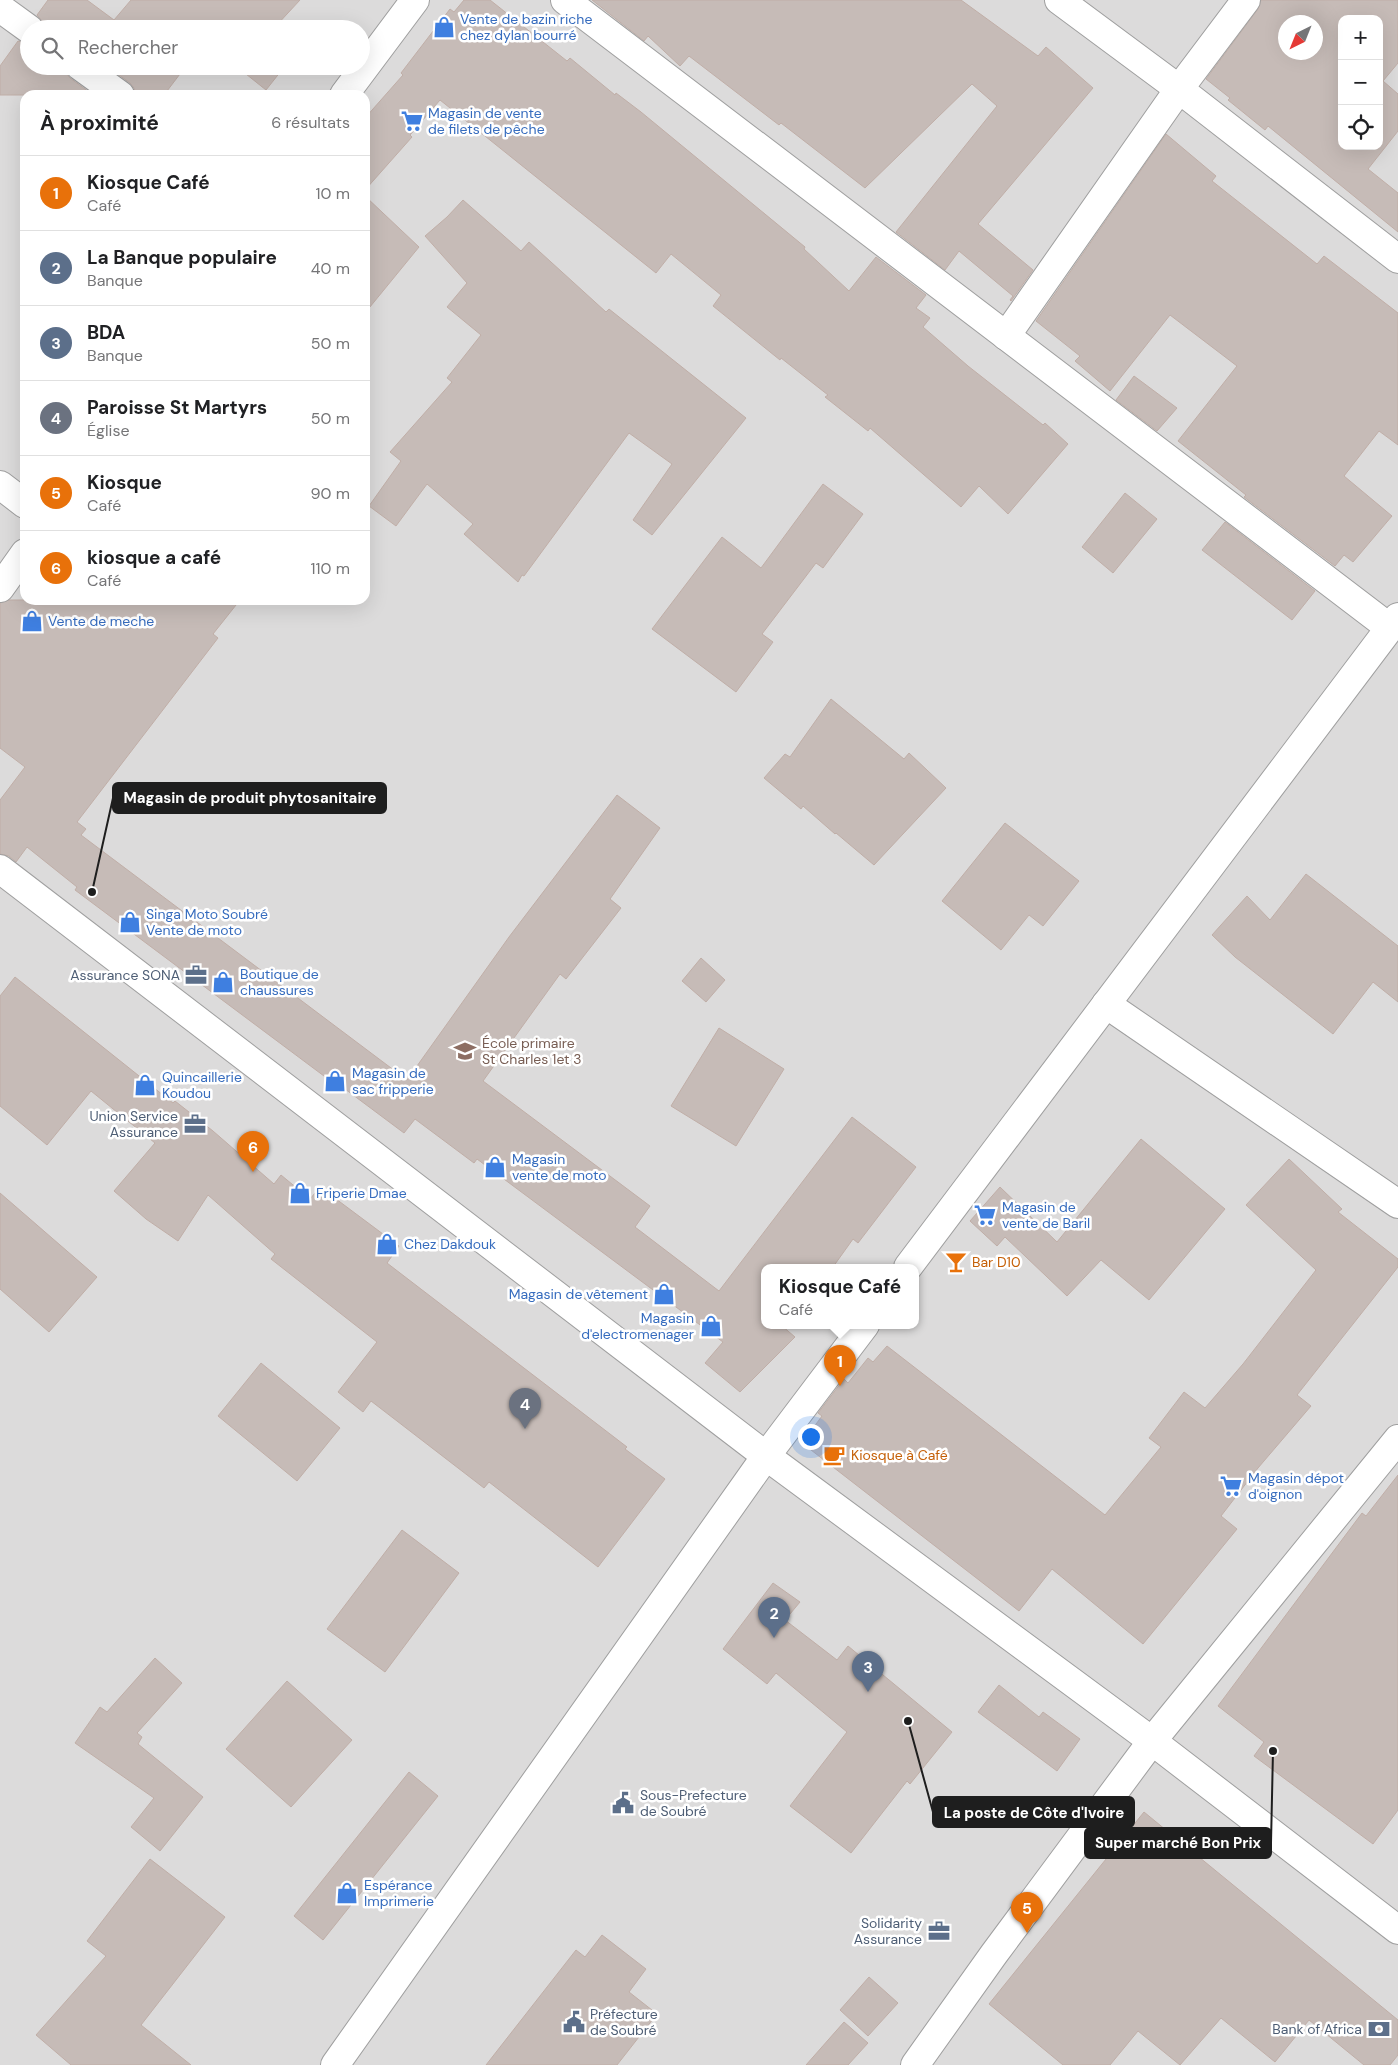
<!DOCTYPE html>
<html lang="fr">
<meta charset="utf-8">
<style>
body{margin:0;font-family:"DM Sans",sans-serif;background:#f2f2f2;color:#202124}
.controls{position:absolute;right:15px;top:15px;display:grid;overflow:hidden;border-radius:10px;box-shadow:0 5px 20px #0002}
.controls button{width:45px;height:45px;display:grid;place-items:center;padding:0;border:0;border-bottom:1px solid #e0e0e0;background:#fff;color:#202124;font:25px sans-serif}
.compass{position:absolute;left:1278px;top:15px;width:45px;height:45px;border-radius:50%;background:#fff;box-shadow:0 5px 20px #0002;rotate:223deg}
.you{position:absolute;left:810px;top:1436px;width:18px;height:18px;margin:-12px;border:4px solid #fff;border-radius:50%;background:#1a73e8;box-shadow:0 0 0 8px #1a73e833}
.badge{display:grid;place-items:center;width:32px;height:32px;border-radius:50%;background:#c50722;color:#fff;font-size:16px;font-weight:700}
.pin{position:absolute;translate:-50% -41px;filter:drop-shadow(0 1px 2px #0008)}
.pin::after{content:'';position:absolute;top:26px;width:18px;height:15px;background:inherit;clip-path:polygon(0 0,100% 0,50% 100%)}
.popup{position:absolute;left:761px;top:1264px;width:158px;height:65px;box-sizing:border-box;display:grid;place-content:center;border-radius:10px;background:#fff;filter:drop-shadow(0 1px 4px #0005);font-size:16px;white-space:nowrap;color:#757577}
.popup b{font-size:19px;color:#202124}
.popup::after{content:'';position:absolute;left:50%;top:100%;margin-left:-10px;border:10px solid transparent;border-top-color:#fff}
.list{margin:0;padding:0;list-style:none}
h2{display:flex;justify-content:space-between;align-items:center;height:65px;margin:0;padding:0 20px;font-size:21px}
h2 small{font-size:16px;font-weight:400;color:#757577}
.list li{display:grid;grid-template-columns:32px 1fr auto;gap:15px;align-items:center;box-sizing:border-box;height:75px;padding:0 20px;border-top:1px solid #e0e0e0}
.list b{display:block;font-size:19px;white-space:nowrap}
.list p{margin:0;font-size:16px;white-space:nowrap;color:#757577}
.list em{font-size:16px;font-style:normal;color:#757577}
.icon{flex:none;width:28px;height:28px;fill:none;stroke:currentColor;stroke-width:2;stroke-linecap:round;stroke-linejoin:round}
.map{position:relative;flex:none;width:1398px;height:2065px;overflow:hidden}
.search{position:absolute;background:#fff;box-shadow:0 5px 20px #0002;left:20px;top:20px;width:350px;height:55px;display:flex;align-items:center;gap:12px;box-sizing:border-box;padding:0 18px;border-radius:28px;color:#757577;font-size:19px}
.panel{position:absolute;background:#fff;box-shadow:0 5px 20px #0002;left:20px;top:90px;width:350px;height:515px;border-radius:15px}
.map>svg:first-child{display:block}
.residential{fill:#dcdbdb;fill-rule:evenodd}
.building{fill:#c6bbb7;stroke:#c0aea7;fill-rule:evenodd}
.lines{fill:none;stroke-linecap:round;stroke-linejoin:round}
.minor-casing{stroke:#9f9f9f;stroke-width:30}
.minor{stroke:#fff;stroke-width:28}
.labels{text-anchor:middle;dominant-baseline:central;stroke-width:5;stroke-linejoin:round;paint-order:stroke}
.shop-label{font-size:14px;fill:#366cbe;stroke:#fff;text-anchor:start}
.service-label{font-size:14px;fill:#4e5e75;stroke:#fff;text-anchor:end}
.education-label{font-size:14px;fill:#785e54;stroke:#fff;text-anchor:start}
.food-label{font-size:14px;fill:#c56008;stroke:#fff;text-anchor:start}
.leader{fill:none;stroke:#1e1e1e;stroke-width:2}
.callout-dot{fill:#1e1e1e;stroke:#fff;stroke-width:2}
.callout{fill:#1e1e1e;stroke:#1e1e1e;stroke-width:2}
.callout-label{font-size:15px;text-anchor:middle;font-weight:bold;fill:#fff}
</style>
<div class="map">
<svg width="1398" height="2065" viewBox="0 0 1398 2065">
<rect width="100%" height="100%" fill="#eee9e4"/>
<path class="residential" d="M0,0H1398V2065H0ZM1342,19H1379V146H1342ZM1286,22H1316V52H1286ZM29,29H361V66H29ZM25,95H365V600H25ZM765,1267H915V1325H765Z"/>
<g class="building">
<polygon points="48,0 87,0 114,20 131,0 300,0 275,27 277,29 44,29 43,22 37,15"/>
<polygon points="464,0 490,0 567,61 570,58 615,95 616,93 641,112 805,247 804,249 849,291 876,257 926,295 916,308 930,318 923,327 968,366 1043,425 1045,423 1068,444 1008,514 979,486 961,507 870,428 868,431 825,397 828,395 781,358 780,360 713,306 721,295 671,254 656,273 440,100 410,135 412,137 365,190 365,118 403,75 401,73 450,9 454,12"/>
<polygon points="592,0 961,0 1038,56 1046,47 1093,88 978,224 1033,270 1011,301 1010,300 1013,296 959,251 945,270 896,232 997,106 972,84 865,188 781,123 779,125 689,56 680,66 648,36 644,41"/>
<path d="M1261,0H1398V63L1383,81L1398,94V131L1368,169L1398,193V232L1268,126L1265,130L1228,100L1230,98L1206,79L1258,9ZM1342,19H1379V146H1342ZM1286,22H1316V52H1286Z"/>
<polygon points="18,41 29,44 29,66 65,66 66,73 70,78 93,95 0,95 0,66"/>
<polygon points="107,66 186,66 164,95 135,95 134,88 130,83"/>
<polygon points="236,66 285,66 266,90"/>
<polygon points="1166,134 1216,176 1212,181 1317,264 1324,256 1398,313 1398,445 1379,431 1344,476 1392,516 1353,562 1344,555 1335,566 1244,497 1246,495 1178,441 1237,366 1170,315 1110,391 1075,361 1080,356 1036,321"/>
<polygon points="365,196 419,247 365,313"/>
<polygon points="463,200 521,251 529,242 606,312 609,309 746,418 652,535 633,520 672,464 629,433 524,576 522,575 518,582 464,534 473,524 427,484 396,526 369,506 401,461 390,452 452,382 447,378 481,335 447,307 467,283 425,236 447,217"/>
<polygon points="1134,376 1177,408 1157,431 1116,400"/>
<polygon points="823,484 863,514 823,568 816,563 762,634 773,642 736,692 652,629 722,537 761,568"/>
<polygon points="1125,493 1157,519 1113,573 1082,547"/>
<polygon points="1225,522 1315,591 1292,620 1202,550"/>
<polygon points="9,600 240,600 213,634 218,638 77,822 86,829 81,835 407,1080 509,937 617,795 660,828 610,899 621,908 566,979 560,974 483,1081 650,1206 635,1227 719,1291 852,1117 901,1155 916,1167 858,1243 853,1239 833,1267 765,1267 765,1325 781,1325 795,1337 740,1392 705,1363 723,1342 477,1159 474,1163 415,1119 404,1133 337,1083 336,1085 75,890 77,887 27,847 16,862 9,856 0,854 0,800 25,767 0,748 0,603"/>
<polygon points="831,699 904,759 909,753 946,788 874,865 836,833 835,834 803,806 801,809 764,778 785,754 790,757"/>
<polygon points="1005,823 1079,881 1043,926 1029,915 1001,950 942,901"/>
<polygon points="1306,874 1398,946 1398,1002 1373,982 1333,1034 1235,957 1212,935 1247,896 1270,920"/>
<polygon points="701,958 725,980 706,1002 682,981"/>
<polygon points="15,977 173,1103 175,1101 213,1131 274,1184 281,1175 310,1199 320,1187 399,1246 387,1263 627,1447 625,1449 665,1479 598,1567 489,1482 484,1488 371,1401 363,1412 338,1392 377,1342 271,1259 275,1254 208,1195 178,1241 146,1219 114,1191 155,1143 91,1091 47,1145 0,1106 0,996"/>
<polygon points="719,1028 784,1069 736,1146 671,1106"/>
<polygon points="1141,1139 1225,1209 1149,1300 1101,1260 1067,1296 1005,1237 997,1246 970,1221 1000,1187 1057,1242"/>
<polygon points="1289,1159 1342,1209 1338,1212 1398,1259 1398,1267 1297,1395 1311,1406 1258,1468 1221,1516 1237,1529 1143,1644 1052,1569 1019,1611 802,1443 822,1416 818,1413 844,1379 848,1383 868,1358 873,1362 887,1346 1105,1515 1161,1447 1149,1438 1184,1392 1205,1408 1243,1364 1316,1270 1246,1205"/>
<polygon points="0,1193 97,1277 49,1332 0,1289"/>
<polygon points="261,1363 340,1428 297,1481 218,1416"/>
<polygon points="1398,1475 1398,1810 1373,1844 1254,1756 1264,1742 1218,1706 1362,1513 1366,1516"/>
<polygon points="402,1530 459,1573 385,1672 327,1629"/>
<polygon points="773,1583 800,1602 785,1620 837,1660 848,1646 952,1732 910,1784 907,1781 851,1853 790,1806 847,1732 776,1673 767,1684 723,1649"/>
<polygon points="155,1658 182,1683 137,1733 142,1737 138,1744 203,1797 160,1851 131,1827 154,1798 75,1743 100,1707 107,1712"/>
<polygon points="287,1681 352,1740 291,1807 226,1749"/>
<polygon points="999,1685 1039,1717 1043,1712 1080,1739 1057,1771 978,1712"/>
<polygon points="409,1772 438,1796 323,1940 294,1916"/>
<polygon points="1144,1812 1398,2020 1398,2055 1390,2065 1364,2065 1309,2020 1275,2062 1221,2018 1180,2065 1138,2031 1110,2065 1063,2065 989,2004"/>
<polygon points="150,1859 225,1917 141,2025 191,2065 71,2065 36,2035 106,1956 87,1941"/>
<polygon points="602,1935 646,1969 629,1992 657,2014 617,2065 486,2065 576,1950 585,1957"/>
<polygon points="869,1977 898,2003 868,2036 840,2010"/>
<polygon points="844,2022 868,2043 848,2065 806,2065"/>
</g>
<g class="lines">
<g class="minor-casing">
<g id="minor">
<polyline points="565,0 1390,628"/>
<polyline points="1059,0 1179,89 1398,259"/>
<polyline points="0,8 29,29"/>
<polyline points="80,66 120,95"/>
<polyline points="344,95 415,0"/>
<polyline points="1006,336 1179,89 1246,0"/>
<polyline points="0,485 25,504"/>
<polyline points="0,588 25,553"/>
<polyline points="0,869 766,1456 1152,1741 1398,1930"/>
<polyline points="1106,1004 1398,1204"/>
<polyline points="908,1267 1398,617"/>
<polyline points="335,2065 766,1456 865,1325"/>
<polyline points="915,2065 994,1954 1152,1741 1398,1439"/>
</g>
</g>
<use href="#minor" class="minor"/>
</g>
<defs>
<g id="shop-bare" transform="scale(1.725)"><path d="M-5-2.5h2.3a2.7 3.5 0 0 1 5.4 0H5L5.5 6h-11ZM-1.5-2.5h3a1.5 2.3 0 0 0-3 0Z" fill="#3f7fe0" stroke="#fff" stroke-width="2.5" paint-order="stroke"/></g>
<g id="supermarket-bare" transform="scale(1.725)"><path d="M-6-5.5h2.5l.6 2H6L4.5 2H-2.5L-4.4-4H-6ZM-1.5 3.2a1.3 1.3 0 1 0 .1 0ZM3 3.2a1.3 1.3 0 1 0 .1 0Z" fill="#3f7fe0" stroke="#fff" stroke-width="2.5" paint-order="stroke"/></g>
<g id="office-bare" transform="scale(1.725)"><path d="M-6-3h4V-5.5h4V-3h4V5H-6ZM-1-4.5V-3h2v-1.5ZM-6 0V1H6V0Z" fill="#5c6f8a" stroke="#fff" stroke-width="2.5" paint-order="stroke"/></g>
<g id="school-bare" transform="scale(1.725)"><path d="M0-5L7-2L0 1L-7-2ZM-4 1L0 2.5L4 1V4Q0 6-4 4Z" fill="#8d6e63" stroke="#fff" stroke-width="2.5" paint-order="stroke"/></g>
<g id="bar-bare" transform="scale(1.725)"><path d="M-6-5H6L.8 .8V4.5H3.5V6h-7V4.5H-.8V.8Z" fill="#e8710a" stroke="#fff" stroke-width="2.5" paint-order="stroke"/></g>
<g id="cafe-bare" transform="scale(1.725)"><path d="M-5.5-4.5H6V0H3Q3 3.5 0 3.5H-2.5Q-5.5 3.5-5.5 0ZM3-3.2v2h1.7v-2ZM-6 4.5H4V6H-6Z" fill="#e8710a" stroke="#fff" stroke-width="2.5" paint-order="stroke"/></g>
<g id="civic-bare" transform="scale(1.725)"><path d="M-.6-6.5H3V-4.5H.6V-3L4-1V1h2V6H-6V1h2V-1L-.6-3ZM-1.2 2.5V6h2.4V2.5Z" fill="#5c6f8a" stroke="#fff" stroke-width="2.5" paint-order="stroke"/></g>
<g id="bank-bare" transform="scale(1.725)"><path d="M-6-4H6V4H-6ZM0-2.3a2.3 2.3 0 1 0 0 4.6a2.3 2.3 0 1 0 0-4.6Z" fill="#5c6f8a" stroke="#fff" stroke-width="2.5" paint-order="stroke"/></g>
</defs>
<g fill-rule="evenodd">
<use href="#shop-bare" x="444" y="27"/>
<use href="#supermarket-bare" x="412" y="121"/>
<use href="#shop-bare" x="32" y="621"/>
<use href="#shop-bare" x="130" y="922"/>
<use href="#office-bare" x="196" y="975"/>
<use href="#shop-bare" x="223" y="982"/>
<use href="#school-bare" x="465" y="1051"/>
<use href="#shop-bare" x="335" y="1081"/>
<use href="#shop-bare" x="145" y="1085"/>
<use href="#office-bare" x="195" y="1124"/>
<use href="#shop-bare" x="495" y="1167"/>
<use href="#shop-bare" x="300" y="1193"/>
<use href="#supermarket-bare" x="985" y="1215"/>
<use href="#shop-bare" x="387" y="1244"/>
<use href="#bar-bare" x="956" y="1262"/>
<use href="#shop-bare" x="664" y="1294"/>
<use href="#shop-bare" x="711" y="1326"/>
<use href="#cafe-bare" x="834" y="1455"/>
<use href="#supermarket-bare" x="1231" y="1486"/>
<use href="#civic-bare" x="623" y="1803"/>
<use href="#shop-bare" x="347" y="1893"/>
<use href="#office-bare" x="939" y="1931"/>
<use href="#civic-bare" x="574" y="2022"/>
<use href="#bank-bare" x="1379" y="2029"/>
</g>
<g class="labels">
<g class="shop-label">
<text x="460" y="19">Vente de bazin riche<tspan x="460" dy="16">chez dylan bourré</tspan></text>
<text x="428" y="113">Magasin de vente<tspan x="428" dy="16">de filets de pêche</tspan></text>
<text x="48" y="621">Vente de meche</text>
<text x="146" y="914">Singa Moto Soubré<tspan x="146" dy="16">Vente de moto</tspan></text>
<text x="240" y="974">Boutique de<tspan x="240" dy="16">chaussures</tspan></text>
<text x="352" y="1073">Magasin de<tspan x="352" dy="16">sac fripperie</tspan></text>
<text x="162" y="1077">Quincaillerie<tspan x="162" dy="16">Koudou</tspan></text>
<text x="512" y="1159">Magasin<tspan x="512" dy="16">vente de moto</tspan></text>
<text x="316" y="1193">Friperie Dmae</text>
<text x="1002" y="1207">Magasin de<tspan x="1002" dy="16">vente de Baril</tspan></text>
<text x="404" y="1244">Chez Dakdouk</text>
<text x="648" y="1294" text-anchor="end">Magasin de vêtement</text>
<text x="694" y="1318" text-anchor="end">Magasin<tspan x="694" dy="16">d'electromenager</tspan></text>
<text x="1248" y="1478">Magasin dépot<tspan x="1248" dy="16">d'oignon</tspan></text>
<text x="364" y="1885">Espérance<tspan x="364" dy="16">Imprimerie</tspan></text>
</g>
<g class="service-label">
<text x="180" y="975">Assurance SONA</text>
<text x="178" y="1116">Union Service<tspan x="178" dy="16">Assurance</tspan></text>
<text x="640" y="1795" text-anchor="start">Sous-Prefecture<tspan x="640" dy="16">de Soubré</tspan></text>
<text x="922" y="1923">Solidarity<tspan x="922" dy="16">Assurance</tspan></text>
<text x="590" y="2014" text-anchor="start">Préfecture<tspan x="590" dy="16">de Soubré</tspan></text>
<text x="1362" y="2029">Bank of Africa</text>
</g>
<g class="education-label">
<text x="482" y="1043">École primaire<tspan x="482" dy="16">St Charles 1et 3</tspan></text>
</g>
<g class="food-label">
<text x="972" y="1262">Bar D10</text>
<text x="851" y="1455">Kiosque à Café</text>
</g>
</g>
<path class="leader" d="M92 892L113 798M908 1721L933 1812M1273 1751L1271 1843"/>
<g class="callout-dot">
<circle cx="92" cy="892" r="5"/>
<circle cx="908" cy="1721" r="5"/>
<circle cx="1273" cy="1751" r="5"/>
</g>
<g class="callout">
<rect x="113" y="783" width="273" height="30" rx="5"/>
<rect x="933" y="1797" width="201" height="30" rx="5"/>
<rect x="1085" y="1828" width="186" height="30" rx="5"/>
</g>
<g class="callout-label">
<text x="250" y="803">Magasin de produit phytosanitaire</text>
<text x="1034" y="1818">La poste de Côte d'Ivoire</text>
<text x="1178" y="1848">Super marché Bon Prix</text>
</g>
</svg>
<div class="controls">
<button>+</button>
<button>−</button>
<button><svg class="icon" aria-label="locate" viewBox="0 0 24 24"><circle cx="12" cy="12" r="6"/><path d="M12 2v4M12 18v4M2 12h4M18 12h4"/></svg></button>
</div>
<svg class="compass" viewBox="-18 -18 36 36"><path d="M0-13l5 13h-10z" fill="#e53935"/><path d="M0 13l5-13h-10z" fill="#757577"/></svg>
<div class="you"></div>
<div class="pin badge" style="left:840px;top:1386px;background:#e8710a">1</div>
<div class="popup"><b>Kiosque Café</b>Café</div>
<div class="pin badge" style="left:774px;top:1638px;background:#5c6f8a">2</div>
<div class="pin badge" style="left:868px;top:1692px;background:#5c6f8a">3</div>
<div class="pin badge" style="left:525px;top:1429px;background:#6b7280">4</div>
<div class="pin badge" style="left:1027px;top:1933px;background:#e8710a">5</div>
<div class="pin badge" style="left:253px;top:1172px;background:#e8710a">6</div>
<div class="search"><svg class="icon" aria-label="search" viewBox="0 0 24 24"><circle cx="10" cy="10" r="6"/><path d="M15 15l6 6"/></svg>Rechercher</div>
<section class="panel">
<h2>À proximité<small>6 résultats</small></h2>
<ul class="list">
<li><span class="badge" style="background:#e8710a">1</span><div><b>Kiosque Café</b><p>Café</p></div><em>10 m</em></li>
<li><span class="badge" style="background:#5c6f8a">2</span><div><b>La Banque populaire</b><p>Banque</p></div><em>40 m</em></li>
<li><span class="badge" style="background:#5c6f8a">3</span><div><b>BDA</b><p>Banque</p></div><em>50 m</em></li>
<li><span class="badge" style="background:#6b7280">4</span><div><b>Paroisse St Martyrs</b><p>Église</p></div><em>50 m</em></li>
<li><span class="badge" style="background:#e8710a">5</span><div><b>Kiosque</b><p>Café</p></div><em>90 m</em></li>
<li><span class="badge" style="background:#e8710a">6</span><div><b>kiosque a café</b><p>Café</p></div><em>110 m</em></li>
</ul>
</section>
</div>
